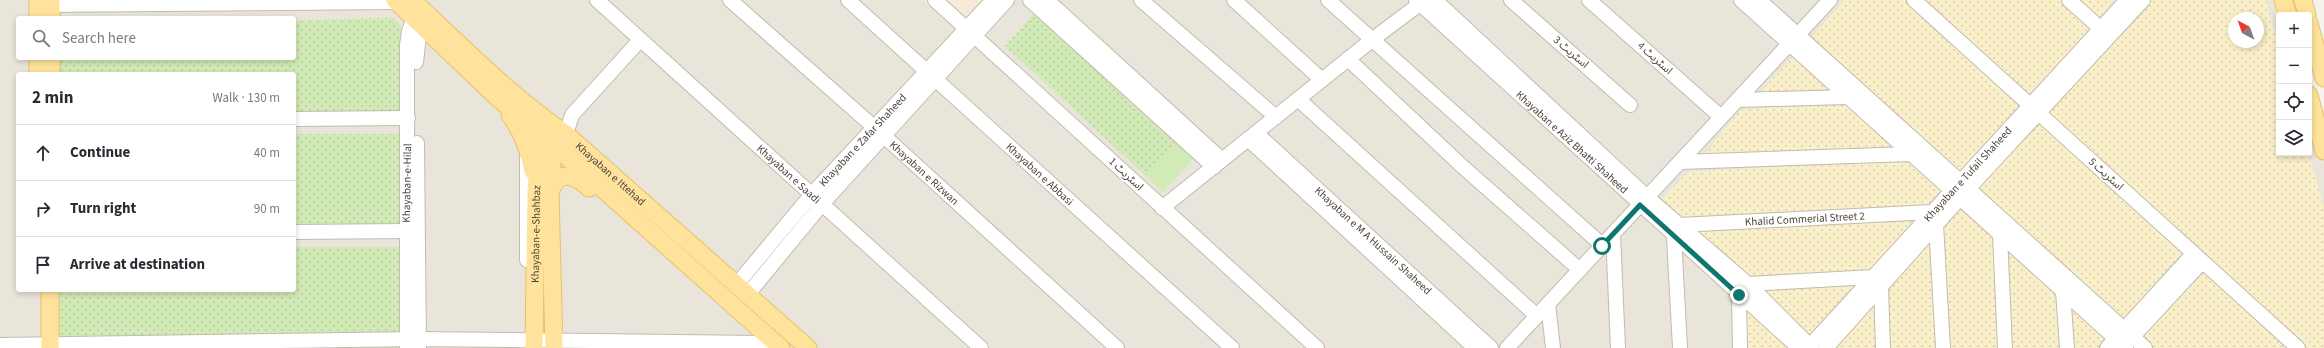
<!DOCTYPE html>
<meta charset="utf-8">
<style>
body{margin:0;font-family:"Source Sans 3","Noto Sans Arabic",sans-serif;background:#f7f7f7;color:#2b2b33}
.controls{position:absolute;right:12px;top:12px;display:grid;overflow:hidden;border-radius:4px;box-shadow:0 2px 6px #0003}
.controls button{width:36px;height:36px;display:grid;place-items:center;padding:0;border:0;border-bottom:1px solid #e1e1e2;background:#fff;color:#2b2b33;font:20px sans-serif}
.compass{position:absolute;left:2228px;top:12px;width:36px;height:36px;border-radius:50%;background:#fff;box-shadow:0 2px 6px #0003;rotate:319deg}
.stop{position:absolute;width:12px;height:12px;margin:-9px;border:3px solid #0f766e;border-radius:50%;background:#fff}
.stop.end{background:#0f766e;border-color:#fff;box-shadow:0 1px 4px #0008}
.list{margin:0;padding:0;list-style:none}
h2{display:flex;justify-content:space-between;align-items:center;height:52px;margin:0;padding:0 16px;font-size:17px}
h2 small{font-size:13px;font-weight:400;color:#7c7c81}
.list li{display:grid;grid-template-columns:26px 1fr auto;gap:12px;align-items:center;box-sizing:border-box;height:56px;padding:0 16px;border-top:1px solid #e1e1e2}
.list b{display:block;font-size:15px;white-space:nowrap}
.list em{font-size:13px;font-style:normal;color:#7c7c81}
.icon{flex:none;width:22px;height:22px;fill:none;stroke:currentColor;stroke-width:2;stroke-linecap:round;stroke-linejoin:round}
.map{position:relative;flex:none;width:2324px;height:348px;overflow:hidden}
.search{position:absolute;background:#fff;box-shadow:0 2px 6px #0003;left:16px;top:16px;width:280px;height:44px;display:flex;align-items:center;gap:10px;box-sizing:border-box;padding:0 14px;border-radius:4px;color:#7c7c81;font-size:15px}
.panel{position:absolute;background:#fff;box-shadow:0 2px 6px #0003;left:16px;top:72px;width:280px;height:220px;border-radius:4px}
.map>svg:first-child{display:block}
.residential{fill:#eae5da;fill-rule:evenodd}
.commercial{fill:#f7ead8}
.grass{fill:url(#grass-dots)}
.sand{fill:url(#sand-dots);fill-rule:evenodd}
.pitch{fill:#d2eab5}
.lines{fill:none;stroke-linecap:round;stroke-linejoin:round}
.minor-casing{stroke:#c2bbae;stroke-width:16}
.major-casing{stroke:#e6c16a;stroke-width:19}
.minor{stroke:#fff;stroke-width:14}
.major{stroke:#ffe39c;stroke-width:17}
.route{stroke:#0f766e;stroke-width:5}
.labels{text-anchor:middle;dominant-baseline:central;stroke-width:3.5;stroke-linejoin:round;paint-order:stroke}
.street-label{font-size:11px;fill:#4b4439;stroke:#fff}
</style>
<div class="map">
<svg width="2324" height="348" viewBox="0 0 2324 348">
<defs>
<pattern id="grass-dots" width="8" height="8" patternUnits="userSpaceOnUse"><rect width="8" height="8" fill="#d2eab5"/><path d="M2 2h.1M6 6h.1" fill="none" stroke="#b6ca9c" stroke-width="1.8" stroke-linecap="round"/></pattern>
<pattern id="sand-dots" width="8" height="8" patternUnits="userSpaceOnUse"><rect width="8" height="8" fill="#f9efc9"/><path d="M2 2h.1M6 6h.1" fill="none" stroke="#d7cead" stroke-width="1.8" stroke-linecap="round"/></pattern>
</defs>
<rect width="100%" height="100%" fill="#f6f3ec"/>
<path class="residential" d="M0,0H2275L2280,15L2279,153H2309V103L2324,149V348H0ZM18,18H294V58H18ZM2234,18H2258V42H2234ZM18,74H294V290H18Z"/>
<polygon class="commercial" points="923,0 988,0 959,32"/>
<g class="grass">
<polygon points="1034,14 1177,142 1146,176 1005,46"/>
<polygon points="393,18 401,26 400,112 294,118 294,74 59,74 59,58 294,58 294,20"/>
<polygon points="294,134 406,134 406,235 294,234"/>
<polygon points="294,247 400,247 400,348 56,343 55,290 294,290"/>
</g>
<g class="sand">
<polygon points="1845,0 1906,0 2023,106 1959,174 1810,39"/>
<polygon points="1922,0 2061,0 2091,30 2027,96"/>
<polygon points="2077,0 2115,0 2097,19"/>
<path d="M2151,0H2266L2279,47V153H2309L2324,208V348H2305L2049,113ZM2234,18H2258V42H2234Z"/>
<polygon points="1794,56 1837,95 1757,95"/>
<polygon points="1849,102 1897,148 1702,157 1740,110"/>
<polygon points="2039,122 2186,255 2124,321 1977,190"/>
<polygon points="1909,158 1945,191 1927,209 1682,220 1661,201 1688,172"/>
<polygon points="1962,207 1995,236 1999,348 1949,348 1944,227"/>
<polygon points="1920,218 1871,270 1750,279 1696,230"/>
<polygon points="1933,237 1939,348 1888,348 1886,288"/>
<polygon points="2005,244 2057,291 2060,348 2010,348"/>
<polygon points="2202,269 2289,348 2150,348 2137,337"/>
<polygon points="1862,282 1810,334 1760,289"/>
<polygon points="1877,299 1878,348 1832,348"/>
<polygon points="2069,303 2107,339 2100,348 2071,348"/>
<polygon points="1745,306 1791,348 1745,348"/>
</g>
<polygon class="pitch" points="1177,142 1194,158 1163,192 1146,176"/>
<g class="lines">
<g class="minor-casing">
<g id="minor">
<path id="s1" d="M597,0L981,348"/>
<path id="s2" d="M730,0L884,136L1117,348"/>
<path id="s3" d="M848,0L1232,348"/>
<polyline points="935,0 1317,348"/>
<polyline points="1030,0 1214,167"/>
<polyline points="1047,0 1222,160"/>
<polyline points="1141,0 1276,117"/>
<polyline points="1234,0 1322,80"/>
<polyline points="1328,0 1602,245"/>
<path id="s4" d="M1416,0L1799,348"/>
<polyline points="1435,0 1647,197 1748,284 1812,348"/>
<polyline points="1511,0 1630,105"/>
<polyline points="1589,0 1721,117"/>
<polyline points="1741,0 2126,348"/>
<polyline points="1759,0 2145,348"/>
<polyline points="1914,0 2298,348"/>
<polyline points="2069,0 2100,28"/>
<polyline points="40,5 397,2"/>
<polyline points="1348,59 1463,167 1580,270"/>
<polyline points="416,62 419,36 425,28"/>
<polyline points="1298,99 1537,316"/>
<polyline points="1737,100 1847,97"/>
<polyline points="294,119 408,118"/>
<path id="s5" d="M1256,133L1491,348"/>
<polyline points="566,134 572,115 640,40"/>
<polyline points="1248,139 1475,348"/>
<polyline points="417,143 419,348"/>
<polyline points="1680,162 1911,154"/>
<polyline points="1162,208 1373,39 1425,0"/>
<polyline points="1936,224 1943,348"/>
<path id="s6" d="M1679,225L1931,212"/>
<polyline points="294,232 406,231"/>
<polyline points="1613,234 1618,348"/>
<polyline points="2000,234 2005,348"/>
<polyline points="1674,237 1680,348"/>
<polyline points="527,260 527,158"/>
<path id="s7" d="M737,284L812,194L993,0"/>
<polyline points="1748,284 1873,277"/>
<polyline points="1881,287 1883,348"/>
<polyline points="2063,291 2067,348"/>
<polyline points="748,294 822,204 1007,0"/>
<polyline points="1739,295 1740,348"/>
<polyline points="1548,304 1553,348"/>
<polyline points="2126,344 2202,262"/>
<polyline points="0,345 419,339 762,343 769,348"/>
<polyline points="407,348 407,45 409,31 414,18"/>
<polyline points="1507,348 1830,0"/>
<path id="s8" d="M1808,348L2127,0"/>
<polyline points="1826,348 1968,189 2143,0"/>
<polyline points="2107,348 2193,254"/>
</g>
</g>
<g class="major-casing">
<g id="major">
<polyline points="38,0 38,18"/>
<polyline points="395,0 500,100 541,134 781,348"/>
<path id="s9" d="M412,0C461,45 510,96 566,134L808,348"/>
<polyline points="2283,0 2288,15"/>
<polyline points="2303,0 2307,15"/>
<polyline points="51,18 51,0"/>
<polyline points="2309,23 2324,78"/>
<polyline points="38,58 38,74"/>
<polyline points="51,74 51,58"/>
<polyline points="2309,95 2324,151"/>
<path d="M510,115C523,132 529,150 533,171"/>
<path d="M550,193C557,169 574,174 589,188"/>
<polyline points="50,348 50,290"/>
<path id="s10" d="M534,348L536,191L541,134L547,128"/>
<polyline points="554,348 550,193 553,145 559,139"/>
</g>
</g>
<use href="#minor" class="minor"/>
<use href="#major" class="major"/>
</g>
<g class="lines">
<polyline class="route" points="1602,246 1640,205 1739,295"/>
</g>
<g class="labels">
<g class="street-label">
<text transform="translate(1571 52) rotate(41)">اسٹریٹ 3</text>
<text transform="translate(1655 58) rotate(42)">اسٹریٹ 4</text>
<text stroke="none"><textPath href="#s7" startOffset="191">Khayaban e Zafar Shaheed</textPath></text>
<text stroke="none"><textPath href="#s4" startOffset="211">Khayaban e Aziz Bhatti Shaheed</textPath></text>
<text stroke="none"><textPath href="#s9" startOffset="264">Khayaban e Ittehad</textPath></text>
<text stroke="none"><textPath href="#s2" startOffset="260">Khayaban e Rizwan</textPath></text>
<text stroke="none"><textPath href="#s8" startOffset="236">Khayaban e Tufail Shaheed</textPath></text>
<text stroke="none"><textPath href="#s1" startOffset="259">Khayaban e Saadi</textPath></text>
<text stroke="none"><textPath href="#s3" startOffset="259">Khayaban e Abbasi</textPath></text>
<text transform="translate(1126 174) rotate(43)">اسٹریٹ 1</text>
<text transform="translate(2106 174) rotate(42)">اسٹریٹ 5</text>
<text transform="translate(407 183) rotate(-89)">Khayaban-e-Hilal</text>
<text stroke="none"><textPath href="#s6" startOffset="126">Khalid Commerial Street 2</textPath></text>
<text stroke="none"><textPath href="#s10" startOffset="114">Khayaban-e-Shahbaz</textPath></text>
<text stroke="none"><textPath href="#s5" startOffset="159">Khayaban e M A Hussain Shaheed</textPath></text>
</g>
</g>
</svg>
<div class="controls">
<button>+</button>
<button>−</button>
<button><svg class="icon" aria-label="locate" viewBox="0 0 24 24"><circle cx="12" cy="12" r="6"/><path d="M12 2v4M12 18v4M2 12h4M18 12h4"/></svg></button>
<button><svg class="icon" aria-label="layers" viewBox="0 0 24 24"><path d="M12 4l9 5-9 5-9-5zM3 14l9 5 9-5"/></svg></button>
</div>
<svg class="compass" viewBox="-18 -18 36 36"><path d="M0-13l5 13h-10z" fill="#e53935"/><path d="M0 13l5-13h-10z" fill="#7c7c81"/></svg>
<div class="stop" style="left:1602px;top:246px"></div>
<div class="stop end" style="left:1739px;top:295px"></div>
<div class="search"><svg class="icon" aria-label="search" viewBox="0 0 24 24"><circle cx="10" cy="10" r="6"/><path d="M15 15l6 6"/></svg>Search here</div>
<section class="panel">
<h2>2 min<small>Walk · 130 m</small></h2>
<ul class="list">
<li><svg class="icon" aria-label="ahead" viewBox="0 0 24 24"><path d="M12 20V5M6 11l6-6 6 6"/></svg><div><b>Continue</b></div><em>40 m</em></li>
<li><svg class="icon" aria-label="right" viewBox="0 0 24 24"><path d="M7 20v-9h11M14 6l5 5-5 5"/></svg><div><b>Turn right</b></div><em>90 m</em></li>
<li><svg class="icon" aria-label="arrive" viewBox="0 0 24 24"><path d="M6 21V4h12l-3 4 3 4H6"/></svg><div><b>Arrive at destination</b></div></li>
</ul>
</section>
</div>
